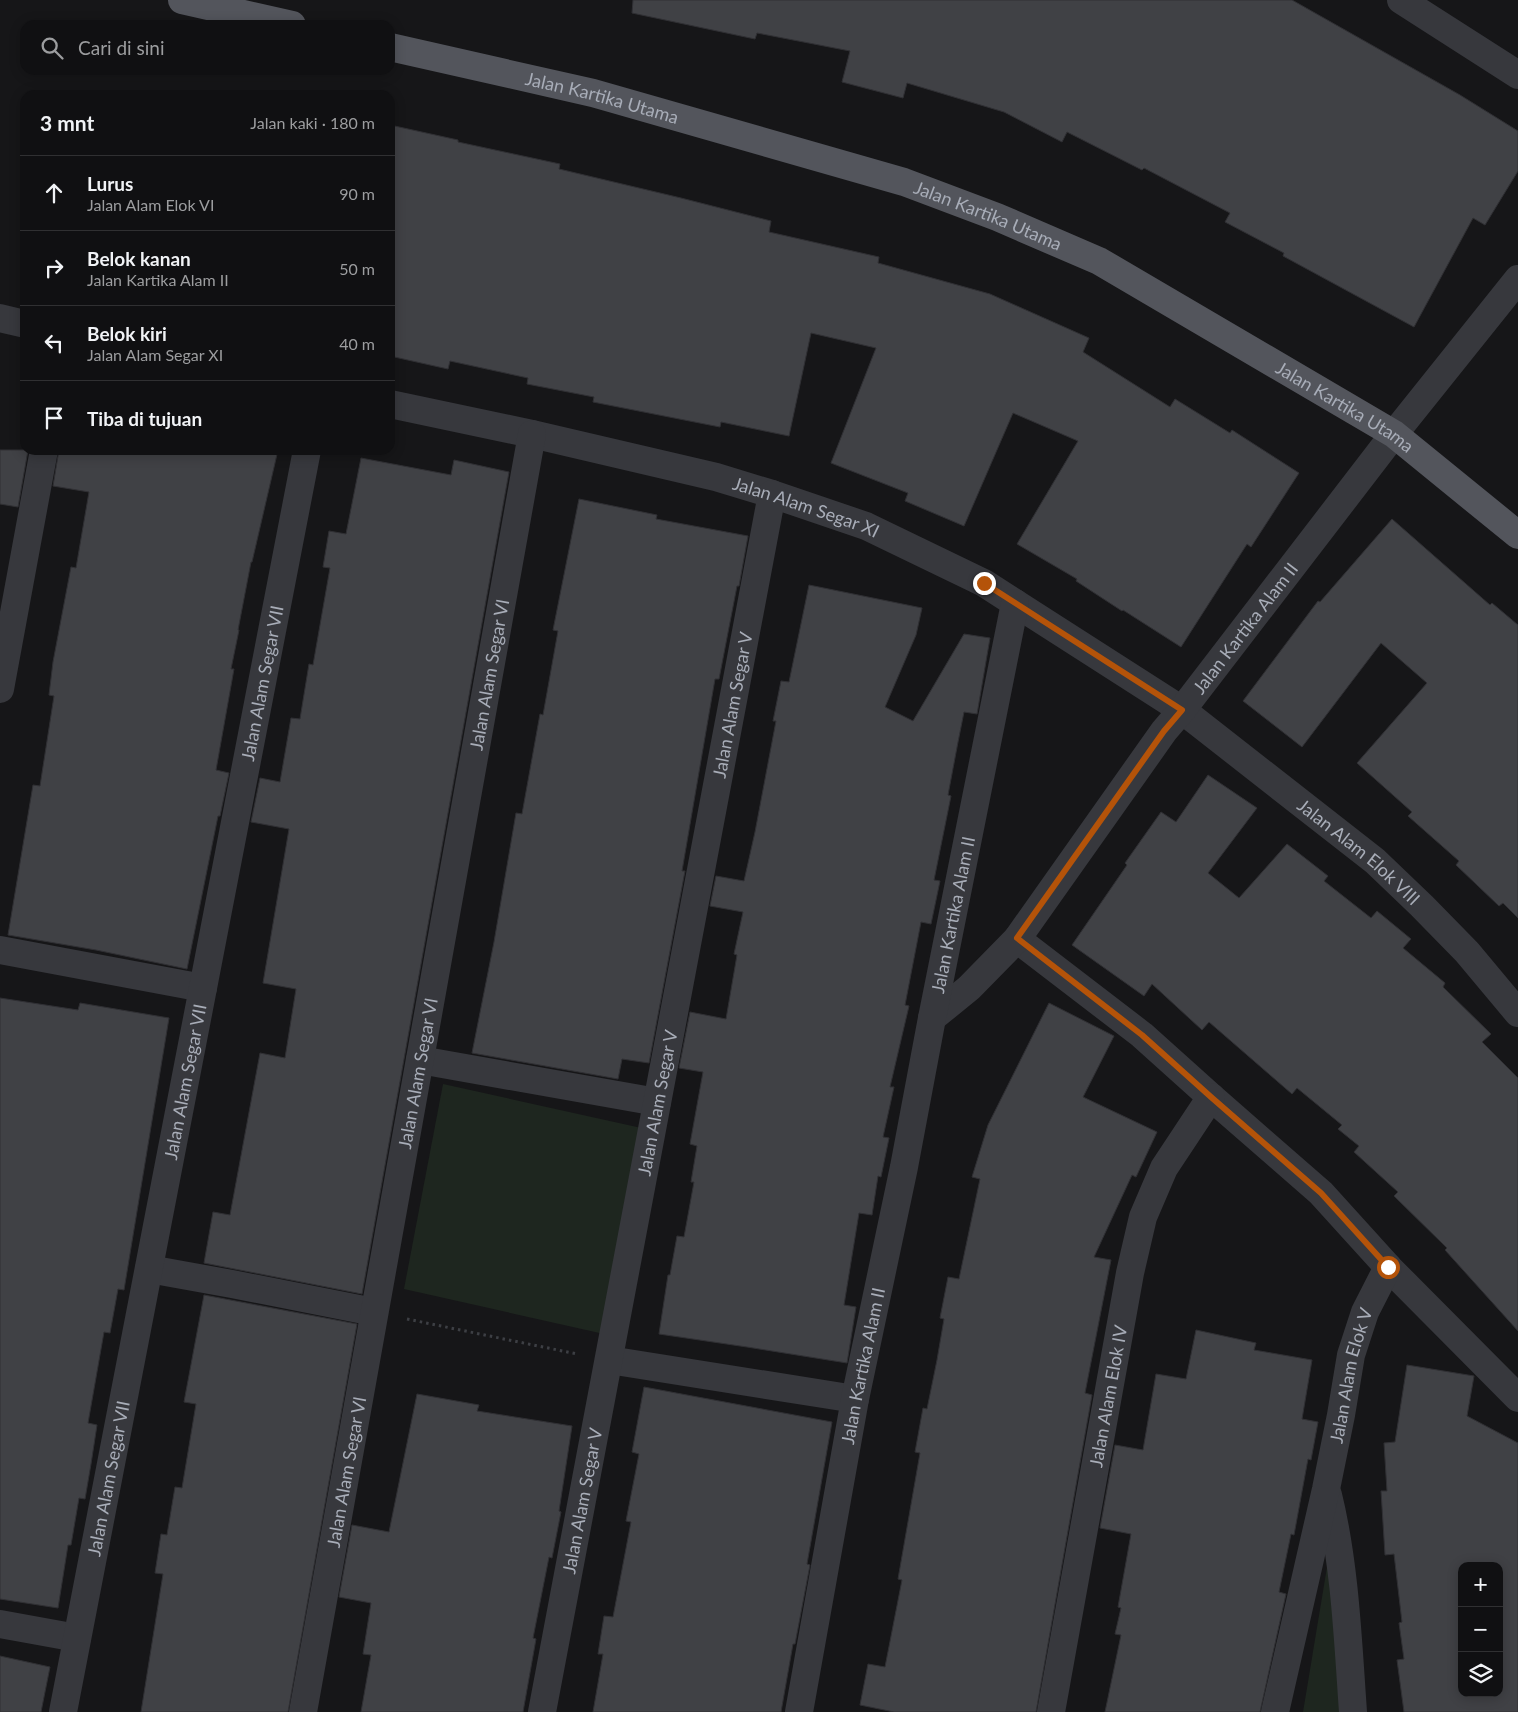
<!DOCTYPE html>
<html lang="id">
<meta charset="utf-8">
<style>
body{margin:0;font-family:Lato,sans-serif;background:#19191b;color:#f1f3f6}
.controls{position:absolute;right:15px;bottom:15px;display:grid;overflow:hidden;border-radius:10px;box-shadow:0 2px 12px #0003}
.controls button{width:45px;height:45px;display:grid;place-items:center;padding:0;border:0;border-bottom:1px solid #303032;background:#101012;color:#f1f3f6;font:25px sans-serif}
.stop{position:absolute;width:15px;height:15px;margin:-11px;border:4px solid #b45309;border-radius:50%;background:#fff}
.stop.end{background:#b45309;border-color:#fff;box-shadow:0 1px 5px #0008}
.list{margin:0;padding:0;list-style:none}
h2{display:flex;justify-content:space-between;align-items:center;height:65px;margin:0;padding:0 20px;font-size:21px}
h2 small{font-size:16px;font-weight:400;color:#9c9d9f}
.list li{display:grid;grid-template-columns:32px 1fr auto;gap:15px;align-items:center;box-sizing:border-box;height:75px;padding:0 20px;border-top:1px solid #303032}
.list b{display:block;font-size:19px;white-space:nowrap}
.list p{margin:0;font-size:16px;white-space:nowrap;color:#9c9d9f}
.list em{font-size:16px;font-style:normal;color:#9c9d9f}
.icon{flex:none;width:28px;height:28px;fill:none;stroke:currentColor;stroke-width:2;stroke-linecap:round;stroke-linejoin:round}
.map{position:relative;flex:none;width:1518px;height:1712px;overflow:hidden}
.search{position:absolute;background:#101012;box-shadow:0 2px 12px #0003;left:20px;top:20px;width:375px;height:55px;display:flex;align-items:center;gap:12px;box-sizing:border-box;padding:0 18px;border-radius:15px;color:#9c9d9f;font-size:19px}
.panel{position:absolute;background:#101012;box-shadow:0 2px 12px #0003;left:20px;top:90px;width:375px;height:365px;border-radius:15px}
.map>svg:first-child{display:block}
.green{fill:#1e261f}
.building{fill:#404145;stroke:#303034;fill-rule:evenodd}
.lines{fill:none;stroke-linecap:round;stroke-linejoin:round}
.path{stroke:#3d3f44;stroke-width:3;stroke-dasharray:2.5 4;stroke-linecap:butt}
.minor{stroke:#37383d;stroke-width:28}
.major{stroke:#53555c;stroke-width:28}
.route{stroke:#b45309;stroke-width:6}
.labels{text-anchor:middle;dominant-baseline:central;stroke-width:4;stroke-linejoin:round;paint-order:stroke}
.street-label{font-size:18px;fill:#a8adb8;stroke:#111113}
</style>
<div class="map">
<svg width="1518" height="1712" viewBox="0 0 1518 1712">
<rect width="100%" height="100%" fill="#161618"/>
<g class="green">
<polygon points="443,1084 655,1131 613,1336 404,1289"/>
<polygon points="1333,1531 1340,1712 1303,1712"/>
</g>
<g class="building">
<polygon points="633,0 1292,0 1460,95 1518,131 1518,171 1485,225 1473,218 1414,327 1283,256 1284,253 1225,222 1230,213 1144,168 1142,170 1067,132 1062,142 1004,112 907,83 903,98 842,82 850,51 757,33 755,39 632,13"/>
<polygon points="390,125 458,140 458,142 560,164 559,169 681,198 771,221 769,232 879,257 878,263 990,294 1089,338 1083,352 1170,407 1175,399 1230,433 1232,430 1299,473 1251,547 1247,544 1181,647 1123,610 1122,611 1076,581 1077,579 1017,544 1078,441 1013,413 964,526 905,501 908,493 831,463 876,348 811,333 789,436 721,422 720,427 593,402 594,397 527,384 528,378 450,361 448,369 390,356"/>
<polygon points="0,450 28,450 18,507 0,504"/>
<polygon points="59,450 278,450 252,562 251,562 238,630 239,630 231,669 234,669 216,770 229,773 220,816 218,816 187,969 96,950 8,935 33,785 40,786 54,696 49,695 53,662 71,567 76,568 89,492 53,486"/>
<polygon points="361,458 451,475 454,460 509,472 362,1294 204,1263 213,1212 230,1215 260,1053 285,1058 296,989 263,983 289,829 251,822 260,778 280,782 291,718 300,719 309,664 313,665 330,568 323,567 329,531 346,534"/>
<polygon points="579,499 657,515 656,519 748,536 739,586 737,586 719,679 715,679 682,871 685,871 649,1063 622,1059 618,1079 472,1053 494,942 516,813 522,814 540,714 543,715 558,631 553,630"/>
<polygon points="1392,519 1490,605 1492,603 1518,625 1518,918 1503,903 1499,906 1456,865 1459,861 1408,816 1412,812 1357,763 1427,683 1381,643 1302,747 1243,701 1318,601 1320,602"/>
<polygon points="809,585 922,608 916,635 885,707 913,721 964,634 990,638 977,714 964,712 958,742 948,795 951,796 934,880 940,881 931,924 921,922 905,1005 909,1006 890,1087 894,1087 883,1137 889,1138 881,1177 878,1176 872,1215 859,1213 844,1305 856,1307 847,1363 747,1347 659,1334 668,1275 670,1275 677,1236 684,1237 694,1182 691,1182 697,1146 690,1144 703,1072 679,1068 690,1012 726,1019 737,955 734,954 743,912 710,906 716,876 744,881 755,832 776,721 773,721 781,681 789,682"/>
<polygon points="1208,775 1257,808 1208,873 1239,898 1287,844 1328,876 1324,881 1371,918 1377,911 1411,939 1403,948 1445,983 1443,987 1491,1034 1482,1042 1518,1078 1518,1331 1445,1250 1447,1248 1394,1196 1398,1192 1354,1152 1359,1146 1338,1129 1342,1125 1297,1088 1292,1094 1209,1022 1202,1030 1152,984 1144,996 1072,945 1127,865 1125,863 1161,812 1176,822"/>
<polygon points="0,998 78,1010 80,1003 169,1018 124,1290 118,1289 110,1333 104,1332 88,1423 97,1425 91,1464 85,1499 79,1498 71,1545 68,1545 58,1608 0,1599"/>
<polygon points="1049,1003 1114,1036 1083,1097 1157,1132 1136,1177 1132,1175 1094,1257 1111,1260 1085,1393 1092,1395 1036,1712 894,1712 860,1705 868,1664 885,1667 902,1580 898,1579 920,1453 915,1452 923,1408 927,1409 937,1360 944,1319 940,1318 948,1277 959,1279 980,1179 972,1177 988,1125"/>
<polygon points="204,1295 357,1324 288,1712 141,1712 163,1574 155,1573 161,1534 167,1535 175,1487 182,1488 196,1404 184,1402"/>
<polygon points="1196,1330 1256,1343 1254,1350 1312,1360 1302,1419 1318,1422 1311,1460 1308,1459 1294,1535 1291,1534 1279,1592 1286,1594 1260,1712 1105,1712 1121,1635 1115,1634 1121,1608 1118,1607 1131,1534 1100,1528 1115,1445 1143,1450 1156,1374 1186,1379"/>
<path d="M1407,1365L1474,1376L1467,1416L1518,1443V1712H1404L1397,1660L1404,1659L1399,1623L1402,1622L1394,1554L1385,1555L1381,1491H1387L1384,1443L1395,1442ZM1462,1566H1499V1693H1462Z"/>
<polygon points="644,1387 832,1422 807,1564 810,1565 795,1644 793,1644 781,1712 593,1712 603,1654 598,1654 604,1616 613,1617 631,1522 626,1521 639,1454 632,1452"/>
<polygon points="417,1394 479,1405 477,1411 572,1426 559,1511 561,1512 552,1558 549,1557 533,1638 536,1639 523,1712 361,1712 371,1655 363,1654 371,1603 339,1597 352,1525 389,1532"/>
<polygon points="0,1656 50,1667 41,1712 0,1712"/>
</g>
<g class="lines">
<polyline class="path" points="407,1319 577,1354"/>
<g class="minor">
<polyline points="1401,0 1518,75"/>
<polyline points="0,318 25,324"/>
<path id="s1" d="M390,404L532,434L716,477L772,494L866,526L984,583L1182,710L1375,861L1422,906L1467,952L1518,1013"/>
<polyline points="0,689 44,450"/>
<polyline points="1017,939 1142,1035 1211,1097 1321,1193 1388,1267 1518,1398"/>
<polyline points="0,950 203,988"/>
<path id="s2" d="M932,1018L969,988L1017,939L1164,731L1182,710L1394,434L1518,279"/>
<polyline points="420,1060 657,1102"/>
<polyline points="149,1269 232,1284 374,1312"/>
<polyline points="609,1360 855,1399"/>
<path d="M1328,1495C1345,1564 1348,1642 1353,1712"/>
<polyline points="0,1624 77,1638"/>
<path id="s3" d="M63,1712L307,450"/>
<path id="s4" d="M303,1712L532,434"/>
<path id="s5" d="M542,1712L772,494"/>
<path id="s6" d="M799,1712L855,1399L904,1167L932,1018L1015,603"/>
<path id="s7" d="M1051,1712L1130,1273L1143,1217L1164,1168L1211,1097"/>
<path id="s8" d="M1275,1712L1326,1489L1341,1415L1351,1355L1365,1312L1388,1267"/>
</g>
<g class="major">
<polyline points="182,0 292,25"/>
<path id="s9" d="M390,47L593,93L904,182L997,217L1099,261L1394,434L1518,535"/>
</g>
</g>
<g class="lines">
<polyline class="route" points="984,583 1182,710 1164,731 1017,938 1142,1035 1211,1097 1321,1193 1388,1267"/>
</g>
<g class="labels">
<g class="street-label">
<text stroke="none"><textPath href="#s9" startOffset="218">Jalan Kartika Utama</textPath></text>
<text stroke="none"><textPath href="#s9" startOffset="622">Jalan Kartika Utama</textPath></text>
<text stroke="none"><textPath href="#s9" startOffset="1028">Jalan Kartika Utama</textPath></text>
<text stroke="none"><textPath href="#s1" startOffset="429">Jalan Alam Segar XI</textPath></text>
<text stroke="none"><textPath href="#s2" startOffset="502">Jalan Kartika Alam II</textPath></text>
<text stroke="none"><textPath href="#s4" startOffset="1054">Jalan Alam Segar VI</textPath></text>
<text stroke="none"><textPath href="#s3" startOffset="1048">Jalan Alam Segar VII</textPath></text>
<text stroke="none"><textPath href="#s5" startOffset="1025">Jalan Alam Segar V</textPath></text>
<text stroke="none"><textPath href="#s1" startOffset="1085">Jalan Alam Elok VIII</textPath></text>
<text stroke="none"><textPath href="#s6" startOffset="812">Jalan Kartika Alam II</textPath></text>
<text stroke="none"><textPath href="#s4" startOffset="649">Jalan Alam Segar VI</textPath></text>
<text stroke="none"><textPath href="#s3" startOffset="642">Jalan Alam Segar VII</textPath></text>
<text stroke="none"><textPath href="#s5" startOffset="620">Jalan Alam Segar V</textPath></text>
<text stroke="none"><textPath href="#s6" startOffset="352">Jalan Kartika Alam II</textPath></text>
<text stroke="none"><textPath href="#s8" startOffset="345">Jalan Alam Elok V</textPath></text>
<text stroke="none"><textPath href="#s7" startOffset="321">Jalan Alam Elok IV</textPath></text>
<text stroke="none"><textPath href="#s4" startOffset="244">Jalan Alam Segar VI</textPath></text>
<text stroke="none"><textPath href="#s3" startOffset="238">Jalan Alam Segar VII</textPath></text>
<text stroke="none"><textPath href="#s5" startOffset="215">Jalan Alam Segar V</textPath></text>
</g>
</g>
</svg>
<div class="controls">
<button>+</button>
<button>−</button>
<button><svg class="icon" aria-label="layers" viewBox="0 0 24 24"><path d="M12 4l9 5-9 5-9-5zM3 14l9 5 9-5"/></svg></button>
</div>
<div class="stop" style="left:1388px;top:1267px"></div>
<div class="stop end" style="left:984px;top:583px"></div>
<div class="search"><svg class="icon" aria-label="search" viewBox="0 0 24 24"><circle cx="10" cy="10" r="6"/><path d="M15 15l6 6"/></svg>Cari di sini</div>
<section class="panel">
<h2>3 mnt<small>Jalan kaki · 180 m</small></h2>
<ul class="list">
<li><svg class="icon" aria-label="ahead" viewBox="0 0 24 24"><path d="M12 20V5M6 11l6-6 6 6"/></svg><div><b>Lurus</b><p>Jalan Alam Elok VI</p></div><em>90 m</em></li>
<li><svg class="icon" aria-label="right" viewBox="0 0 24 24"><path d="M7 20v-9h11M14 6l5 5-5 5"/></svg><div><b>Belok kanan</b><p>Jalan Kartika Alam II</p></div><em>50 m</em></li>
<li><svg class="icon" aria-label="left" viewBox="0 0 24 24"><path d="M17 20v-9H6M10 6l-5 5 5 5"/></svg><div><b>Belok kiri</b><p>Jalan Alam Segar XI</p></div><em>40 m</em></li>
<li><svg class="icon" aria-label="arrive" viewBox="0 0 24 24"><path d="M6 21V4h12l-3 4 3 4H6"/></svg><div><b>Tiba di tujuan</b></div></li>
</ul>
</section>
</div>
